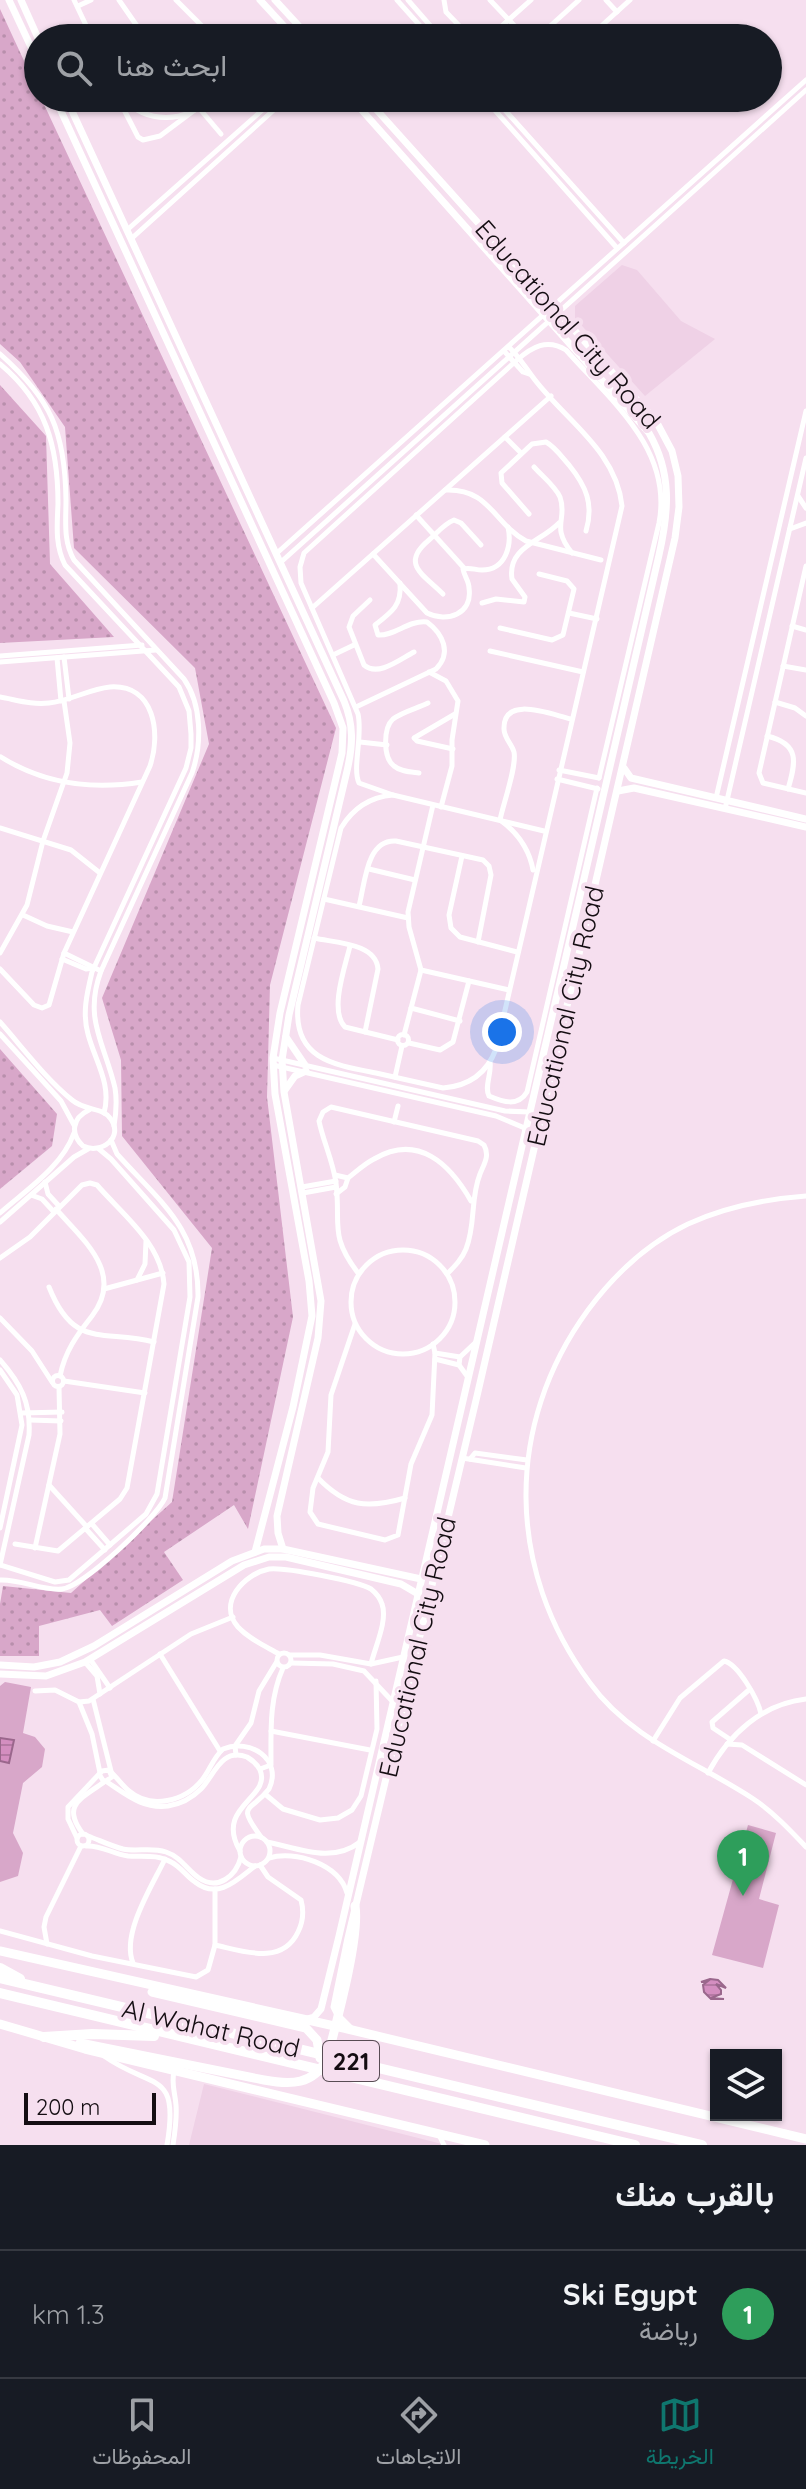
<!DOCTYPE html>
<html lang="ar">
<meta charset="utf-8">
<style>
body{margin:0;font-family:Quicksand,Vazirmatn,sans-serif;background:#242831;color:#f1f3f6;direction:rtl}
.controls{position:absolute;right:24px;bottom:24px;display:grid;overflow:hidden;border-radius:0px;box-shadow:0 2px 6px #0004}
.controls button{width:72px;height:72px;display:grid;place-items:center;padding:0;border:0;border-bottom:2px solid #363941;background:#171b24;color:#f1f3f6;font:40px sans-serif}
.scale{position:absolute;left:24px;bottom:20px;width:132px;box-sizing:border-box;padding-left:8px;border:4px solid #140d12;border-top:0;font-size:22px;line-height:28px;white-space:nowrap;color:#140d12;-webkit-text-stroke:6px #f6dfef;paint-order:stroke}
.you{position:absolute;left:502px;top:1032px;width:28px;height:28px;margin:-20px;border:6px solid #fff;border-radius:50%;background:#1a73e8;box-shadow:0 0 0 12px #1a73e833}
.badge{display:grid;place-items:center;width:52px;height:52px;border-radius:50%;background:#0f766e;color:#fff;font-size:26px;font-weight:700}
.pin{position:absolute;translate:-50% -66px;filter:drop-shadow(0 2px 4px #0008)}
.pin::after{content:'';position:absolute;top:42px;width:28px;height:24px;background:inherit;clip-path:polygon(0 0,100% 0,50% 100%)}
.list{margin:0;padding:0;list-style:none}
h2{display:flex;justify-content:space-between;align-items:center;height:104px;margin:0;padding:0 32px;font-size:34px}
h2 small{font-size:26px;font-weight:400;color:#9ea1a6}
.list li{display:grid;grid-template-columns:52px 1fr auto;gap:24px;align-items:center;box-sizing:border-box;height:128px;padding:0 32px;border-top:2px solid #363941}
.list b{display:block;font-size:30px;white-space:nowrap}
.list p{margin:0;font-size:26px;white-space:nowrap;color:#9ea1a6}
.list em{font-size:26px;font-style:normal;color:#9ea1a6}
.icon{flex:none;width:44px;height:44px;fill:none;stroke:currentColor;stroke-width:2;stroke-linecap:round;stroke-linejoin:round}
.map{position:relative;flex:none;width:806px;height:2145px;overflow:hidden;direction:ltr}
.search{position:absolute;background:#171b24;box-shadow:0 2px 6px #0004;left:24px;right:24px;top:24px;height:88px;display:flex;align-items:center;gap:20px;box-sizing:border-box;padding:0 28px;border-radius:44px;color:#9ea1a6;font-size:30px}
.sheet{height:232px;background:#171b24}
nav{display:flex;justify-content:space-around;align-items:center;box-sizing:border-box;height:112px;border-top:2px solid #363941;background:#171b24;font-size:22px;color:#9ea1a6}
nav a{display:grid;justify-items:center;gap:4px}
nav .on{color:#0f766e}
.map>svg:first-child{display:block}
.built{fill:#efd1e6}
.grass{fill:url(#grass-dots)}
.park{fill:#d8a7c9}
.water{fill:url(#water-rules);stroke:#9a678c;stroke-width:2}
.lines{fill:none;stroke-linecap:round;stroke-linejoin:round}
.minor{stroke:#fff;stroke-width:5}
.tertiary{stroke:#fff;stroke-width:7}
.primary{stroke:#fff;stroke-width:9}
.trunk{stroke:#fff;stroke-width:10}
.labels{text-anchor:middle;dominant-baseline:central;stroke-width:8;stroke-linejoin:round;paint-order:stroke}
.shield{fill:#f6dfef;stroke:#584c54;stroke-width:2}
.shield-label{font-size:24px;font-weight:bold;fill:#140d12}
.street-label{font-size:26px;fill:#140d12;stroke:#f6dfef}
</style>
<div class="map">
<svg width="806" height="2145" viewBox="0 0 806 2145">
<defs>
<pattern id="grass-dots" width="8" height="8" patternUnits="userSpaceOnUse" patternTransform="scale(2)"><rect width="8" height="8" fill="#d8a7c9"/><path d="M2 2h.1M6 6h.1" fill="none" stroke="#b88fac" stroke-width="1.8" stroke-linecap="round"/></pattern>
<pattern id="water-rules" width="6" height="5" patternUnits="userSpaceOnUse" patternTransform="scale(2)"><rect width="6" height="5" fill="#d48ec0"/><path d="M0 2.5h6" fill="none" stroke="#b579a4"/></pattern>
</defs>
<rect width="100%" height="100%" fill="#f6dfef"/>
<g class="built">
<polygon points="622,265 637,270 681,321 715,339 645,396 575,318 575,306"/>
<polygon points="204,2084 446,2145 189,2145"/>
</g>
<g class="grass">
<polygon points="0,9 38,91 38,98 41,98 336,728 270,985 267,1097 293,1317 248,1529 234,1505 164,1552 183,1580 112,1626 100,1610 39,1626 39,1656 0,1656 0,1604 3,1586 71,1593 172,1502 212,1248 122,1136 121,1060 102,998 209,744 195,668 74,548 65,427 20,362 0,344"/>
<polygon points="0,385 46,436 50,564 114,637 0,643"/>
<polygon points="0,1049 57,1114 52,1146 0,1189"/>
</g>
<g class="park">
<polygon points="5,1682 31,1687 23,1733 35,1737 45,1749 42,1767 23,1783 13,1833 23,1853 18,1876 0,1882 0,1686"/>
<polygon points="748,1825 776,1833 759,1899 779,1905 763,1968 712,1955"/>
</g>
<g class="water">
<polygon points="0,1738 14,1740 9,1763 0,1761"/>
<polygon points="710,1979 718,1980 726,1988 716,1984 721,1990 721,1994 711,1998 724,1999 711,1999 704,1992 703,1985 708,1981 701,1982"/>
</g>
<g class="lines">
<g class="minor">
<polyline points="74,0 92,38"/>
<polyline points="119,0 137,26"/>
<polyline points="176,0 214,38"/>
<polyline points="397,0 431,38"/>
<polyline points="408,0 441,38"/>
<polyline points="444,0 446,12 471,38"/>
<polyline points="490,0 526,38"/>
<polyline points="606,0 617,12"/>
<polyline points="78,6 91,0"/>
<polyline points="140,38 137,26 153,38"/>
<polyline points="488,38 531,0"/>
<polyline points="537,38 579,0"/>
<polyline points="588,38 630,0"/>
<polyline points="118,98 138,137 143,140 160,136 196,109"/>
<path d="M123,98C146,124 186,124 209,98"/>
<polyline points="484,98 617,248"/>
<polyline points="494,98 624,243"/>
<polyline points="199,108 221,134"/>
<polyline points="127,230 276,98"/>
<polyline points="131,239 287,98"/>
<polyline points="504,351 523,372 529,374"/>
<path d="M0,354C51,399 65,431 66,500C66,521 63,541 74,560L184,679C202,705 202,744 192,773L101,971C83,1019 105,1044 115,1088C117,1100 116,1114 114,1126"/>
<path d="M0,364C46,402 58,446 58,504C57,526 55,545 65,565L179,687L189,711L191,734V748L186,768L92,972C87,993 82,1013 88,1034C95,1061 112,1084 104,1113"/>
<polyline points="505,437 521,453"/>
<path d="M534,467C542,476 555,486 560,497C568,519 550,526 572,553"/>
<path d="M445,490C490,488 493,523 526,541L601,560"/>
<polyline points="798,496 806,508"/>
<path d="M529,514L502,483L501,473L532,444L546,442C555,447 561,456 569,465C586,486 594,504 586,531"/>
<polyline points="416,515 464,568"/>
<polyline points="790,529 806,523"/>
<polyline points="277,553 806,80"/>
<path d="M373,554L427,613C447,623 473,614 469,588C469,581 464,576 463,569C470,567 475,570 482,570C506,570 512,545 508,527"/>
<polyline points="281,562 806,90"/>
<polyline points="806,566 759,773 763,783 806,793"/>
<path d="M443,594C423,574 400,564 429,540C437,533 444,524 454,520L461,523L481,545"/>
<path d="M370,600L353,616L349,627L364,665C378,677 399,660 414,652"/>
<path d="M482,603L496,599L524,602L525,597L512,579C507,547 541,542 559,523"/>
<polyline points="312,608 551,396"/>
<polyline points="569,613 597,619"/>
<polyline points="792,626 806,630"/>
<polyline points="500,628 552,640 563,635 574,589 567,581 539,574"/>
<polyline points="490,651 583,672"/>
<polyline points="333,655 354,645"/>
<polyline points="0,656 142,645"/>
<polyline points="64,657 69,699"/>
<polyline points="57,658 61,701"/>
<polyline points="0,662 156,650"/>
<polyline points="783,666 806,670"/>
<polyline points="429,672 446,681 458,701 452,740 452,766 441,807"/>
<path d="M0,697C17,700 32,705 49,703C70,701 89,689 110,687C155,684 161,734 150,766L64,953L49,1005L42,1008L34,1005L0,969"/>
<polyline points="775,702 795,708 806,716"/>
<path d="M356,707L436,669C452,653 443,634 427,622C408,620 395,636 378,635L375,625C392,612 402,605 400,583"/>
<path d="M767,736C800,744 796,762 788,789"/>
<polyline points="360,742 387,745"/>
<polyline points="453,749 417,741 414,738 455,714"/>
<path d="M1,757C44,784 92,790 142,782"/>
<polyline points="559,770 599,778"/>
<path d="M419,773C411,772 401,772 394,766C383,758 383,728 393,719C402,712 418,708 428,703"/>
<polyline points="557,779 598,789"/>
<path d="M393,795C370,797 353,808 341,828L298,1005C293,1059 334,1065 376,1073C398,1078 421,1083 443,1088C469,1086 487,1073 496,1049L622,506C616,449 563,419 532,376C525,366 518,356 509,347"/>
<polyline points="716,798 806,411"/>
<polyline points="725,809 806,458"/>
<polyline points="0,828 71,850 100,873"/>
<path d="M544,831L393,795L359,783C352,768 363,736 358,714L301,583L300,567L304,553L517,360C532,347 547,338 566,350C610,400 673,449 659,523L599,778"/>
<polyline points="462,856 449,915 451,928 460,937 517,952"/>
<polyline points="369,869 415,880"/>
<path d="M533,870C529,848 518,833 500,820C503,804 517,767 514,752C512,744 504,738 504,729C503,694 552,715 571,719"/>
<polyline points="324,899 408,918"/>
<path d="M359,906C365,884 366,839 396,841L483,860L489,866L491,875L478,942"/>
<polyline points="23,915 47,926 73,932"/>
<path d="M314,938C336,943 376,943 378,969L365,1032"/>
<path d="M350,946C345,967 329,1011 345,1027L398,1040"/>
<polyline points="0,953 27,905 43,841 67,773 70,743 64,701"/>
<polyline points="64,953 101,971"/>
<polyline points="62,959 86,969 93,968"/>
<polyline points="421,970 509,990"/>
<polyline points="411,1008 460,1021"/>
<path d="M0,1022C23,1048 45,1078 72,1100C85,1111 102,1107 110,1118C125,1137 101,1155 83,1146C70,1134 72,1118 89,1110"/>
<polyline points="0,1034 61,1101 74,1125"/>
<circle cx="403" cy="1040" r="5.5"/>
<polyline points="404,1035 421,970 409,927 408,912 433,805"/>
<polyline points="409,1043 440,1050 453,1042 469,981"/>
<polyline points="273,1058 505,1111 529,1112"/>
<path d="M490,1062C492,1073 484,1087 489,1096C503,1102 518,1107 527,1092L597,788"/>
<polyline points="273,1065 496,1116 527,1129"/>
<polyline points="395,1077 402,1046"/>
<polyline points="394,1122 398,1106"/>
<path d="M335,1175L348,1178C356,1172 364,1164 374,1159C418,1133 450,1164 471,1201"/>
<polyline points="45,1182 48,1194 59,1206"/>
<polyline points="302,1187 336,1181"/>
<polyline points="303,1193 336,1187"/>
<polyline points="336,1194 345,1187 348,1178"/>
<polyline points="31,1195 42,1199 54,1212"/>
<path d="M806,1196C766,1199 725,1207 688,1224C648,1243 614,1275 588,1310C504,1425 506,1570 590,1683C630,1739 697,1762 752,1798C772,1811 790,1830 806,1847"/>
<path d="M56,1209C83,1240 125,1273 92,1316C77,1335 65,1351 60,1376"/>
<path d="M0,1213C26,1190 62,1167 74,1133"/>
<polyline points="0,1222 74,1157 88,1149"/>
<circle cx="403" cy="1302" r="52"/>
<path d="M0,1258L30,1237L82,1185L90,1183L97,1185C122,1214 161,1243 164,1284L127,1488L120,1499L58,1551L15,1544"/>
<path d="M358,1273C329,1235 341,1225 336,1183C333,1161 323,1141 319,1121L323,1112L331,1107L478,1141L484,1145C490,1156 484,1164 480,1174C470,1199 476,1224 466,1249C462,1259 455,1266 447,1274"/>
<polyline points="137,1280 145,1264 146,1241"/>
<path d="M49,1287C74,1350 103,1329 154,1342"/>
<polyline points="104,1289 163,1273"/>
<polyline points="0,1318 32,1351 52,1382"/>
<polyline points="355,1324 331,1395 328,1452 313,1488 310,1512 318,1524 385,1540 398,1535 411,1464 432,1415 435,1353 433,1344"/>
<polyline points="435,1353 460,1357"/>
<polyline points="435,1359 459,1365 467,1376"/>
<path d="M0,1360C21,1384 31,1403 29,1435L0,1565"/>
<polyline points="459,1365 460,1357 477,1341"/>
<polyline points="0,1370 17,1395 22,1425 0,1528"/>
<circle cx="58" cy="1381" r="5.5"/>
<polyline points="64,1381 145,1393"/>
<polyline points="22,1413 62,1412"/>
<polyline points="30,1420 61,1421"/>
<polyline points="462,1458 526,1468"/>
<polyline points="470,1459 475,1453 527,1460"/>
<path d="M318,1478C346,1507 367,1509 405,1498"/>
<polyline points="49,1485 87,1527"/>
<polyline points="92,1524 110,1545"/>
<polyline points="86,1529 105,1550"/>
<polyline points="35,1548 60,1434 59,1387"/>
<polyline points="0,1565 55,1582 69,1580 146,1514 157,1494 190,1297 189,1262 174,1230 111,1159 99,1149"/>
<path d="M0,1580C21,1579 42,1591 62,1589C83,1587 156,1518 165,1498L198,1297C199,1228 160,1202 117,1154L111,1140"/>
<circle cx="284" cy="1660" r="7"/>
<polyline points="160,1654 220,1751"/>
<path d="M279,1654C265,1646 249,1639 238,1627C217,1603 244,1574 269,1569C284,1567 358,1581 371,1589C376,1593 380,1598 382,1604C388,1620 375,1647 371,1664"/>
<polyline points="289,1655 320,1655 371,1664 403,1657"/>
<polyline points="90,1659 110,1688"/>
<polyline points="85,1662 97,1676 100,1694"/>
<polyline points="291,1663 333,1664 364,1671 393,1702"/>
<polyline points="35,1691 55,1690 79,1702 89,1701 191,1634 233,1617"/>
<polyline points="93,1699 111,1771"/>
<polyline points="79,1702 92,1734 100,1773"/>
<polyline points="271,1731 370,1750"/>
<polyline points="731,1740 713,1728 712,1722 750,1689"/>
<path d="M653,1741L680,1698L724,1661C738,1664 758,1699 761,1714"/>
<polyline points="727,1744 742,1745 806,1785"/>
<polyline points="236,1755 235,1746 251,1723 259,1691 276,1663"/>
<path d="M260,1769L271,1765C271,1732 269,1699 283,1668"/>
<path d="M112,1773C118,1779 123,1786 129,1791C151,1810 185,1801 202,1780C210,1770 213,1758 223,1749C250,1738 283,1759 269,1789C250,1813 236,1803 261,1837"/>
<path d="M708,1773C729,1734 762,1704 806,1699"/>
<path d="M107,1782C127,1795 143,1809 168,1806C181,1804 192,1798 201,1789C214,1776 221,1747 247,1757C252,1760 257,1764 260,1770C272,1798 214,1806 240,1851"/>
<polyline points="265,1794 283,1809 320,1820 338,1818 352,1810 361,1796 377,1729 376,1681"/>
<circle cx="83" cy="1840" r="6"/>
<path d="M83,1834C61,1805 81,1799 104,1782"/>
<circle cx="255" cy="1851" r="15"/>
<path d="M88,1836C99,1840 111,1846 123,1849C137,1852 151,1847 166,1852C181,1857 187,1870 199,1878C218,1891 236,1876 241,1857"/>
<polyline points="77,1838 68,1819 68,1807 102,1771 109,1770 112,1777 104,1782 99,1774"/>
<path d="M267,1842C298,1848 332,1864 360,1842"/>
<path d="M86,1846C101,1845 113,1854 128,1856C143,1857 157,1854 171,1862C181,1867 186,1876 195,1882C218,1900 237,1880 255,1866"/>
<path d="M269,1858C295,1850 339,1864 347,1893"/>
<polyline points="0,1931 92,1956 196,1977 208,1970 215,1945 215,1889"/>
<polyline points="47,1944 44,1927 46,1917 81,1846"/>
<path d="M215,1945C243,1951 282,1966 298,1932C303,1922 304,1911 301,1900L268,1877L260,1865"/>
<path d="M133,1963C121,1934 152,1886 165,1859"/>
<path d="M104,2056C152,2090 180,2069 167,2145"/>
<polyline points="439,2135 444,2145"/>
<path d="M173,2145C175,2132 177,2118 176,2105C175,2092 171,2084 174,2072"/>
</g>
<g class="tertiary">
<polyline points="9,0 38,62"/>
<polyline points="21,0 38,38"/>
<polyline points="260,0 295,38"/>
<polyline points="275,0 310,38"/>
<polyline points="55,98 334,703 343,728 342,753 280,1013 273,1058 275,1094 309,1281 312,1316 293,1407 255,1552"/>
<path d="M66,98L344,701C354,725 353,745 347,771L289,1015L282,1060L284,1092L321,1301L318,1338L277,1516L278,1533L283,1549"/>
<polyline points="624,768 631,778 806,819"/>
<polyline points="618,791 634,788 806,827"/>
<polyline points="286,1037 305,1065"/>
<polyline points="285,1090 295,1076 306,1071"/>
<polyline points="0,1665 34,1667 60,1662 94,1646 232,1561 264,1549 283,1549 421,1579"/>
<polyline points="0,1674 46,1676 85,1662 244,1565 269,1557 286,1557 401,1584 418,1594"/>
<path d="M307,2019L314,2017L321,2009L339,1936L659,555C669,511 672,473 649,433L351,98"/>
<polyline points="352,2030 339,2017 334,2007 348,1938 477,1396 675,538 679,507 678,476 672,451 656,421 366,98"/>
</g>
<g class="primary">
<polyline points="0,1951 352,2030 806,2139"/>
<polyline points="152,1992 306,2028 317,2040 320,2058"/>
<polyline points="0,2024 85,2049 485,2145"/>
<path d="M80,2043L264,2080C291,2085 313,2085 327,2059C336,2024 360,1938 355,1906"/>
</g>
<g class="trunk">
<polyline points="0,1968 20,1979"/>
<polyline points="0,1978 702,2145"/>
<polyline points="0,1993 635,2145"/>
<polyline points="44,2037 92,2034 154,2036"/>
</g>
</g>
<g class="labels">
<rect class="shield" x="323" y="2041" width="56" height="40" rx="6"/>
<g class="shield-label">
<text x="351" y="2061">221</text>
</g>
<g class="street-label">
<text transform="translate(568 324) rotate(49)">Educational City Road</text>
<text transform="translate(565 1016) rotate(-77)">Educational City Road</text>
<text transform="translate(417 1647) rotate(-77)">Educational City Road</text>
<text transform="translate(211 2028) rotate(13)">Al Wahat Road</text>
</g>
</g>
</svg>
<div class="controls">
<button><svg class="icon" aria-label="layers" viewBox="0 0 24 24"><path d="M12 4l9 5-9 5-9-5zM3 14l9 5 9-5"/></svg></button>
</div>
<div class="scale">200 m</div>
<div class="you"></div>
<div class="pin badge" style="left:743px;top:1896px;background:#2e9e5b">1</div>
<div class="search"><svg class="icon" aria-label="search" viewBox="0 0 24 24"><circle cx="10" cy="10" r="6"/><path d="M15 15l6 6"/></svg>ابحث هنا</div>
</div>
<section class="sheet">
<h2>بالقرب منك<small></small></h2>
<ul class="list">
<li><span class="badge" style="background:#2e9e5b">1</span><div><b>Ski Egypt</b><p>رياضة</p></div><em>1.3 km</em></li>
</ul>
</section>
<nav>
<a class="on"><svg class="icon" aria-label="map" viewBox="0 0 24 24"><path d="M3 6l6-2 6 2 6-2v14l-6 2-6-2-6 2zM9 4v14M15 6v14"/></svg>الخريطة</a>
<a><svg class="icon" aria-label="directions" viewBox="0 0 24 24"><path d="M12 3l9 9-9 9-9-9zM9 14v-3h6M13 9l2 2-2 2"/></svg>الاتجاهات</a>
<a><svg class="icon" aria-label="saved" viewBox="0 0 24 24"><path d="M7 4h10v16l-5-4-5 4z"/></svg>المحفوظات</a>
</nav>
